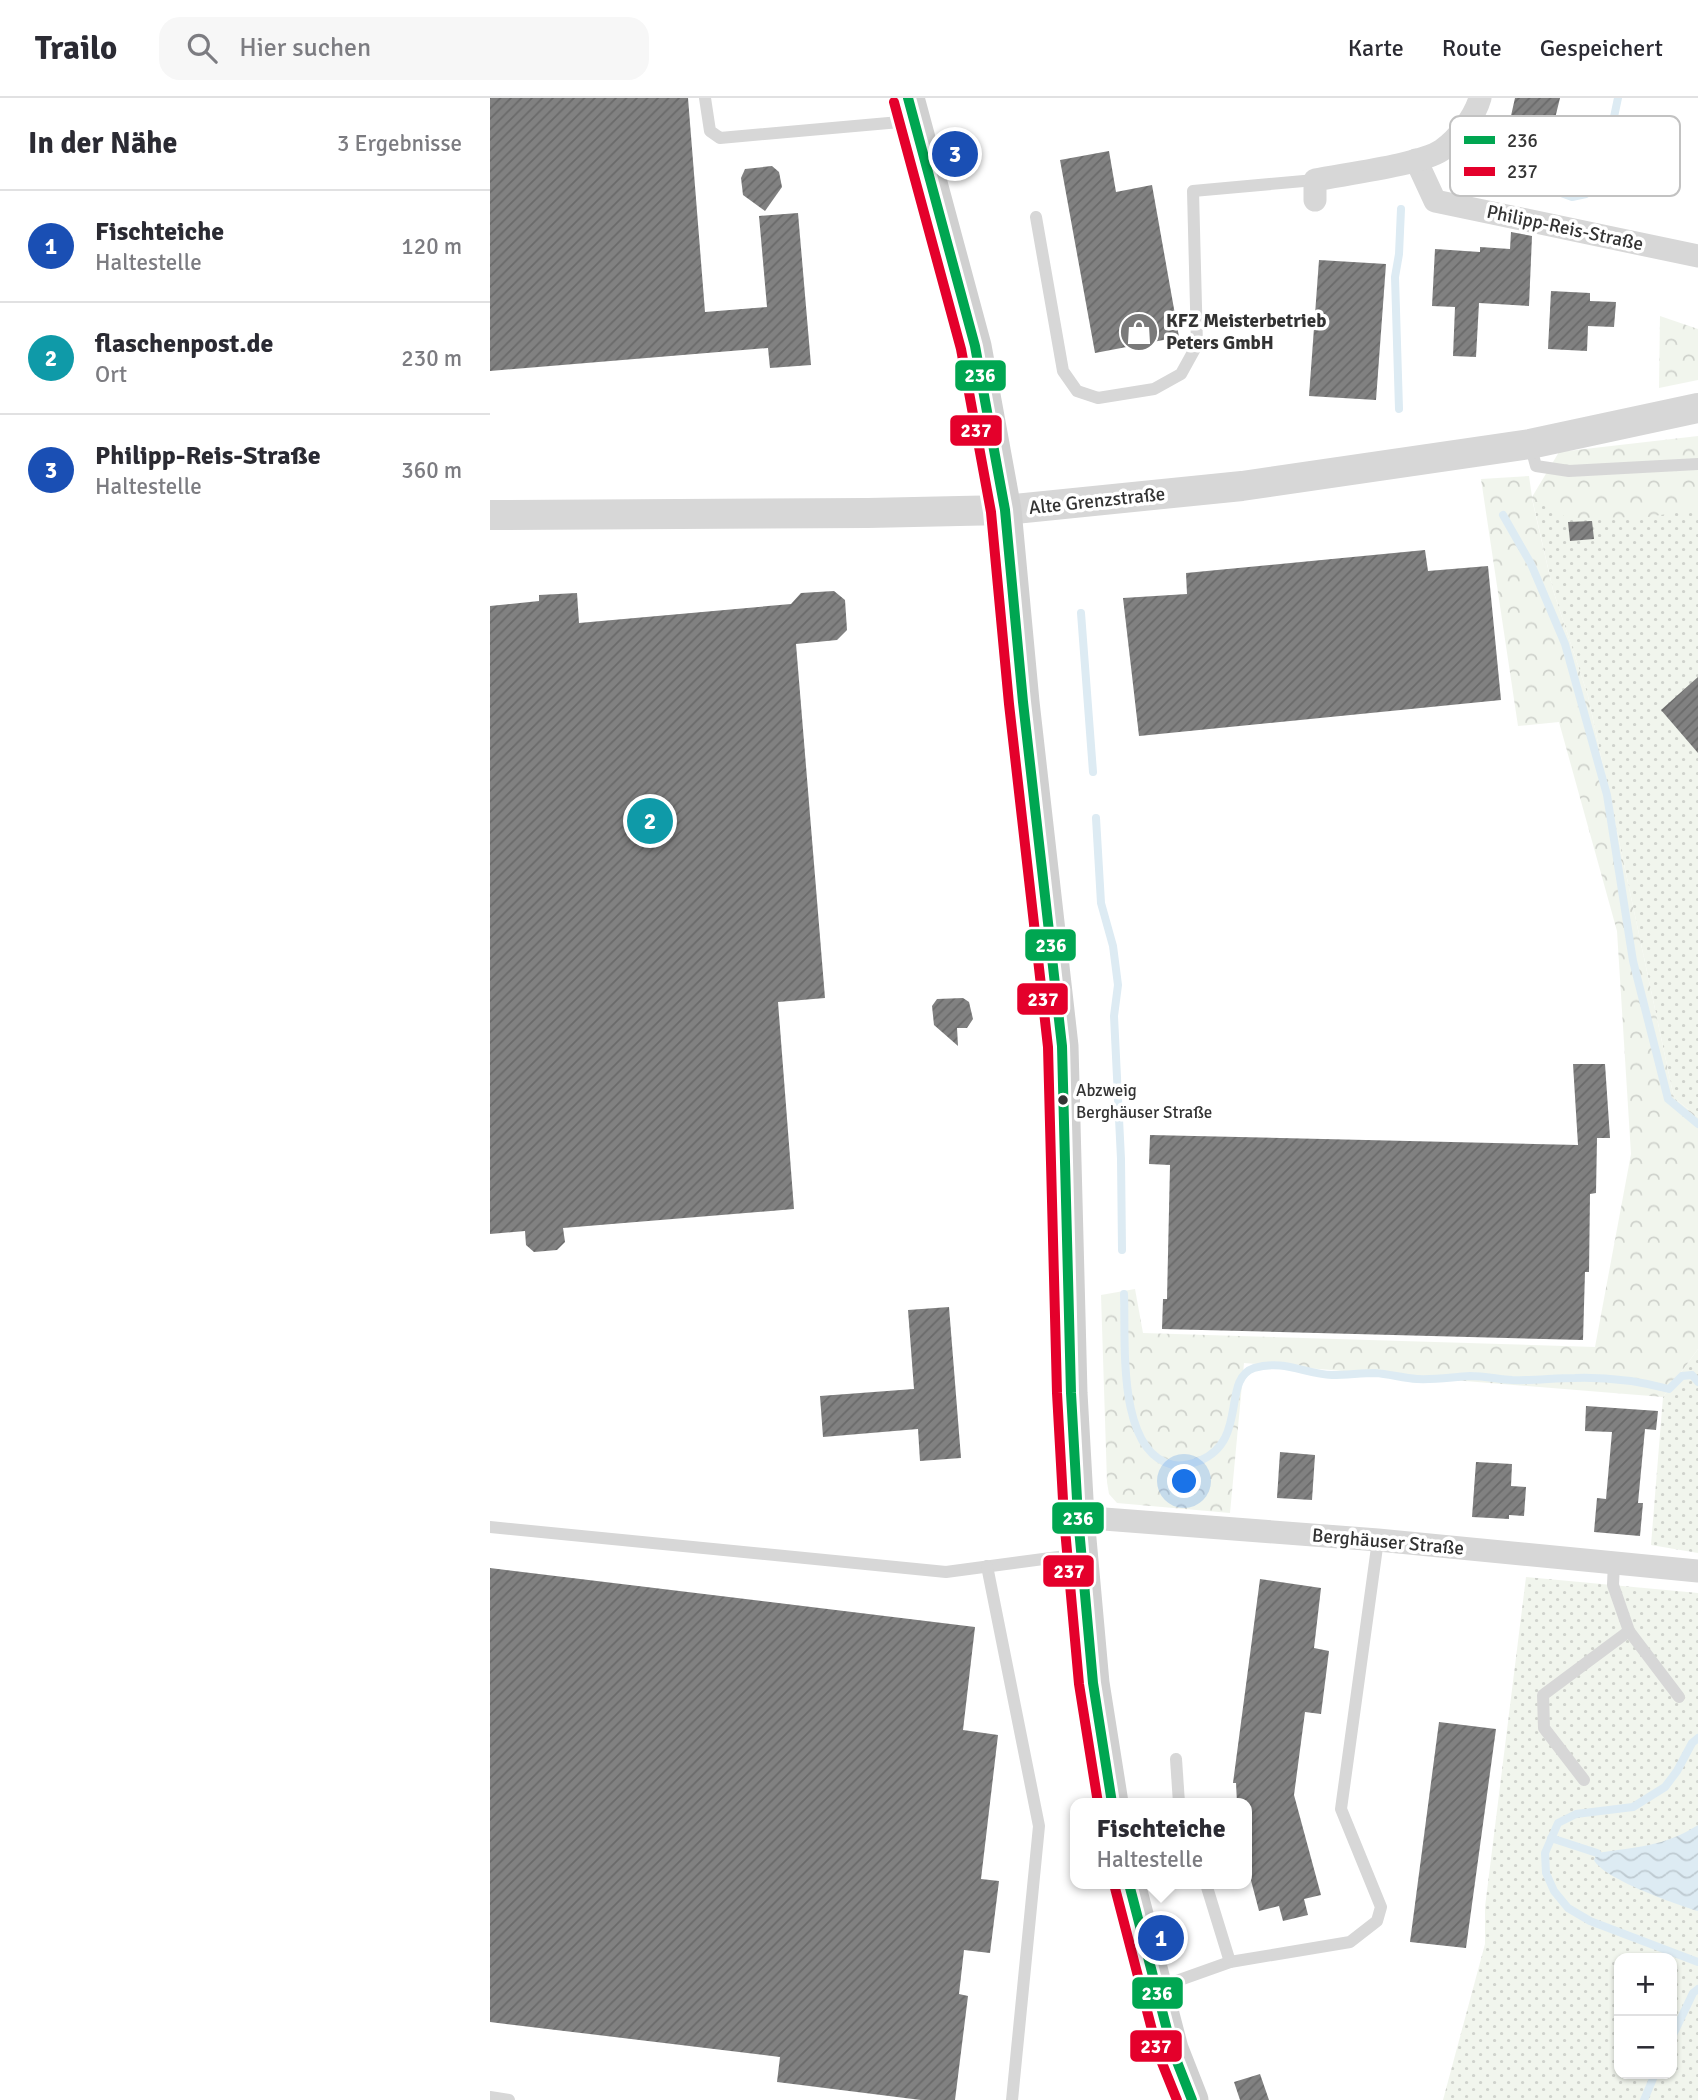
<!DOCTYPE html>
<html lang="de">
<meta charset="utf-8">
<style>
body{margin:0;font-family:Signika,sans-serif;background:#f7f7f7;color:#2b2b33}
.controls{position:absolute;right:21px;bottom:21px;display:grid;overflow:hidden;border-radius:14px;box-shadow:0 2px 5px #0004}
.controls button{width:63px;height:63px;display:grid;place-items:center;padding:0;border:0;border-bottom:2px solid #e1e1e2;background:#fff;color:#2b2b33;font:35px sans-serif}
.you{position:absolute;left:695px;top:1384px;width:24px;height:24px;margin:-18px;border:5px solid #fff;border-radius:50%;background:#1a73e8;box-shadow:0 0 0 10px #1a73e833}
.badge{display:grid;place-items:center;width:46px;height:46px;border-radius:50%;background:#7a7a7a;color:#fff;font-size:23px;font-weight:700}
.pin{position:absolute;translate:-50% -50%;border:4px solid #fff;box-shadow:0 2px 7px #0006}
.popup{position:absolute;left:580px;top:1700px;width:182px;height:91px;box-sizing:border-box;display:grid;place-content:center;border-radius:14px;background:#fff;filter:drop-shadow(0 2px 5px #0005);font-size:23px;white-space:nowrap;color:#7c7c81}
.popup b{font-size:26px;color:#2b2b33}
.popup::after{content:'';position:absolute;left:50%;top:100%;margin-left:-14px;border:14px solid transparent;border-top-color:#fff}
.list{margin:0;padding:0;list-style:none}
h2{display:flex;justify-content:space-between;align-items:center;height:91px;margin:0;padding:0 28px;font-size:30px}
h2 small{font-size:23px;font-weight:400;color:#7c7c81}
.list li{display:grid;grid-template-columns:46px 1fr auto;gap:21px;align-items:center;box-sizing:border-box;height:112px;padding:0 28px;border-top:2px solid #e1e1e2}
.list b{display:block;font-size:26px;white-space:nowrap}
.list p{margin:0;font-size:23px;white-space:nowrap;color:#7c7c81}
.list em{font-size:23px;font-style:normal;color:#7c7c81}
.icon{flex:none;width:38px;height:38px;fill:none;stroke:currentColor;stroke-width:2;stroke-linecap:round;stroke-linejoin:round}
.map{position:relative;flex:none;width:1208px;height:2002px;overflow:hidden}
header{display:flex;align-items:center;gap:42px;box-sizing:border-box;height:98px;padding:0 35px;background:#fff;border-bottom:2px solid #e1e1e2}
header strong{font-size:33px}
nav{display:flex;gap:38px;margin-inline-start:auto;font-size:24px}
.search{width:490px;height:63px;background:#f7f7f7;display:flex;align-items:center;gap:18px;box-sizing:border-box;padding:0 24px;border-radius:21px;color:#7c7c81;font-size:26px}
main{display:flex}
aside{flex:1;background:#fff}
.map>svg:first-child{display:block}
.grass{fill:url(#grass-dots);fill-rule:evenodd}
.forest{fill:url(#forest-crowns)}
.water{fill:url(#water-waves)}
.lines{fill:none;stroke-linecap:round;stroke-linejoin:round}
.stream{stroke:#ddebf3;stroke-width:8}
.building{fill:url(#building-hatch)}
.service{stroke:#d7d7d7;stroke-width:12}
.minor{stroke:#d7d7d7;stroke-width:23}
.tertiary{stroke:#d7d7d7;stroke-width:30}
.secondary{stroke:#d0d0d0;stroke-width:33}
.bus-1-casing{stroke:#fff;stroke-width:16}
.bus-2-casing{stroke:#fff;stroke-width:16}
.bus-1{stroke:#00a651;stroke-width:10}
.bus-2{stroke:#e4002b;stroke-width:10}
.bus-dot{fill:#333;stroke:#fff;stroke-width:2.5}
.labels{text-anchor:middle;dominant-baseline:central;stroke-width:7;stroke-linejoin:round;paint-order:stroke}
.bus-label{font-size:17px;fill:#333;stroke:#fff;text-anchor:start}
.street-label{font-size:19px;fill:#333;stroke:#fff}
.poi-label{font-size:19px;font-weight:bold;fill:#333;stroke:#fff;text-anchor:start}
.key{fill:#fff;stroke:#c2c2c2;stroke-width:2}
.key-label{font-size:19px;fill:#333}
.line-badge{stroke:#fff;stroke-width:2.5}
.badge-label{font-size:19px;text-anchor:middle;font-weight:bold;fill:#fff}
</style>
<header>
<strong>Trailo</strong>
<div class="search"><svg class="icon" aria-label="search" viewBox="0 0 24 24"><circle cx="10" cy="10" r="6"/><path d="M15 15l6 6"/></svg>Hier suchen</div>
<nav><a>Karte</a><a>Route</a><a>Gespeichert</a></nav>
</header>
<main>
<aside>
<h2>In der Nähe<small>3 Ergebnisse</small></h2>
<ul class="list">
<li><span class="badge" style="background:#1a4fb4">1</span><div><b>Fischteiche</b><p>Haltestelle</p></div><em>120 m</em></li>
<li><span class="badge" style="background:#0f9aa8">2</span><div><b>flaschenpost.de</b><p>Ort</p></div><em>230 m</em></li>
<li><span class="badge" style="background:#1a4fb4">3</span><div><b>Philipp-Reis-Straße</b><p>Haltestelle</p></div><em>360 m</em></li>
</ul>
</aside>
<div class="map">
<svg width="1208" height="2002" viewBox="0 0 1208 2002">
<defs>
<pattern id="grass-dots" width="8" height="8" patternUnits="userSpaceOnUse" patternTransform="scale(1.75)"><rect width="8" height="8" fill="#f1f5ed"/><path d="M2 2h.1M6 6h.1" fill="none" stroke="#cfd2cc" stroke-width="1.8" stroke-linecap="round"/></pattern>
<pattern id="forest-crowns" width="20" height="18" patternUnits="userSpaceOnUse" patternTransform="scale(1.75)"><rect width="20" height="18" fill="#f1f5ed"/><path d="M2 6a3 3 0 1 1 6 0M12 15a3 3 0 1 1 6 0" fill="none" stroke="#cfd2cc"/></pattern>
<pattern id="water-waves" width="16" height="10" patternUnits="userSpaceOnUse" patternTransform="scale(1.75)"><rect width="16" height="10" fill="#ddebf3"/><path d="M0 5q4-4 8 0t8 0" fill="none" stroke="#becad1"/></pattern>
<pattern id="building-hatch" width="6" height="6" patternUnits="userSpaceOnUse" patternTransform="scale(1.75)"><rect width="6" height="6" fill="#818181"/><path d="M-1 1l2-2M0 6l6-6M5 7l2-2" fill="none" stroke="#6a6a6a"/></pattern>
</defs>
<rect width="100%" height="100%" fill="#fff"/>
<g class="grass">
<polygon points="1208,367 1208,1019 1184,1000 1098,598 1063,492 1042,400"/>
<polygon points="1208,1251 1208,1455 1161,1447 1173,1299"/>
<path d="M1036,1479L1208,1495V2002H953L995,1846V1809ZM1129,1860H1182V1976H1129Z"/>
</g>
<g class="forest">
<polygon points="1170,218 1208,231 1208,282 1169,290"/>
<polygon points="1208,338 1208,411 1158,419 1078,420 1042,401 1063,492 1098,598 1184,1000 1208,1019 1208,1251 1173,1299 754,1265 740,1415 627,1405 619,1396 617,1384 611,1197 645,1191 653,1235 1105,1249 1141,1056 1127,833 1069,624 1028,628 991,381 1039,378 1042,399 1069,354"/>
</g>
<path class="water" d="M1208,1727V1813C1187,1807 1112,1780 1104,1762L1107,1755C1145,1749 1174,1749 1208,1727Z"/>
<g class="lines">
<g class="stream">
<polyline points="995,79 1063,92 1082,99 1096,96 1106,85 1117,52 1128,0"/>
<polyline points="909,311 905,179 909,156 911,111"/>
<polyline points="1013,417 1041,466 1075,546 1117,697 1143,863 1178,1001 1208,1026"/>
<polyline points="591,515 603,674"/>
<polyline points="606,720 611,805 623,848 628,887 624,918 631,1061 632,1152"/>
<path d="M634,1196C636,1242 626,1354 683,1367C692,1369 701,1366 709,1363C759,1343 731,1281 764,1270C794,1261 815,1276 842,1277C857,1277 871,1275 885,1275C899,1276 913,1280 927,1281C945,1282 962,1279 980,1278C994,1278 1008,1281 1022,1282C1043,1283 1064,1280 1085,1280C1118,1279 1148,1283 1179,1291L1192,1278L1202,1277L1208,1284"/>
<polyline points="1208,1640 1202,1645 1187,1673 1175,1689 1143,1709 1086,1716 1068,1725 1055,1755 1056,1775 1064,1793 1078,1810 1100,1823 1208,1864"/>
<polyline points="1061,1740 1107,1755"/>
<polyline points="1182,1939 1203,1895 1208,1891"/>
<polyline points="1154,2002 1165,1976"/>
</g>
</g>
<g class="building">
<polygon points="0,0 198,0 215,214 277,209 269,118 308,115 321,267 280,270 278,250 0,273"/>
<polygon points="1025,0 1070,0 1059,45 1069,48 1061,85 998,73 1002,47 1014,49"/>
<polygon points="619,53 626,94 662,87 689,239 605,255 570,62"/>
<polygon points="282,68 289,74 292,89 275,113 253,97 251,80 255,71"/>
<polygon points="1021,134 1042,138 1039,208 989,205 986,259 963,258 965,209 942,208 945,151 990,154 990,149 1020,151"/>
<polygon points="829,162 896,166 886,302 819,298"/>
<polygon points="1061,193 1100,195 1100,203 1126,204 1124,229 1098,228 1097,253 1058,251"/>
<polygon points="1102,423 1104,441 1080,443 1078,424"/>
<polygon points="935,452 938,473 998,468 1011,602 649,638 633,500 697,496 696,475"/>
<polygon points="344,493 355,502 357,532 347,542 306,546 335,900 288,904 304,1111 73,1130 75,1144 67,1152 44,1154 36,1147 35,1133 0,1136 0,508 49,503 49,497 87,495 89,525 301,506 311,495"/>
<polygon points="1208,579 1208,655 1171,612"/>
<polygon points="473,900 479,904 483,921 477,930 467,930 468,948 444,927 442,908 447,901"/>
<polygon points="1083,966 1115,966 1120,1040 1107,1040 1106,1095 1100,1096 1099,1174 1095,1174 1093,1242 672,1231 673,1201 677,1201 680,1067 659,1066 660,1037 1088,1047"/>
<polygon points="459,1209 471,1360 430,1363 428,1331 333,1339 330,1298 424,1291 418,1212"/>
<polygon points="1096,1308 1168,1313 1166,1332 1155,1331 1148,1405 1153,1405 1150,1438 1104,1434 1107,1400 1116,1401 1122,1334 1095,1333"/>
<polygon points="790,1354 825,1357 822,1402 787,1400"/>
<polygon points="986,1364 1022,1366 1021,1388 1036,1389 1034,1418 1019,1417 1019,1421 982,1419"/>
<polygon points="0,1470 485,1529 473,1632 508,1637 491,1781 509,1783 500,1855 474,1852 469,1896 478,1898 465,2002 431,2002 287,1984 290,1959 0,1924"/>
<polygon points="770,1481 831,1490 824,1550 839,1553 831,1616 815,1614 804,1697 831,1797 814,1801 818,1817 793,1823 789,1808 769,1813 757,1767 757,1705 747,1705 746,1685 743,1685"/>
<polygon points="949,1624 1006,1631 976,1850 920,1844"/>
<polygon points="770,1976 779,2002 750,2002 744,1984"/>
</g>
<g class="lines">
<g class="service">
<polyline points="215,0 220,33 230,40 421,23"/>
<polyline points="546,119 573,273 587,293 608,300 664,291 691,276 707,247 703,93 825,82"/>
<polyline points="1040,346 1046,368 1079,373 1208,366"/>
<polyline points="0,1429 456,1474 591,1456"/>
<polyline points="497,1468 549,1728 522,2002"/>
<polyline points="1139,1533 1189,1599"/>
<polyline points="686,1661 689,1705"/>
<polyline points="1094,1682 1054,1630 1053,1597 1139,1533 1123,1487 1124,1464"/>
<polyline points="716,1786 740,1864 860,1844 887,1823 891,1809 851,1711 888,1442"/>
<polyline points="667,1890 740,1864"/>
<polyline points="0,1999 19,2002"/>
</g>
<g class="minor">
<polyline points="926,62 945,103 1208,158"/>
<path d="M825,102V82C854,76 930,67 952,52C968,41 985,18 990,0"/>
<polyline points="588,1419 888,1442 1208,1473"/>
</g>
<polyline class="tertiary" points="0,417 378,415 515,412 752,388 1040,346 1208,310"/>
<g class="secondary">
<polyline points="418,0 485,248 515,412 533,604 572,948 581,1295 588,1419 603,1585 622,1705"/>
<polyline points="639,1786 682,1951 702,2002"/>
</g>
<g class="bus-1-casing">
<g id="bus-1">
<polyline points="418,0 485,248 515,412 533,604 572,948 581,1295 588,1419 603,1585 622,1705"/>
<polyline points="639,1786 682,1951 702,2002"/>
</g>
</g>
<g class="bus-2-casing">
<g id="bus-2">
<polyline points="404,4 471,251 501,414 519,606 558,949 567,1295 574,1420 589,1586 608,1705"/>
<polyline points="625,1790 668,1955 687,2002"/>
</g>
</g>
<use href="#bus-1" class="bus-1"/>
<use href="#bus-2" class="bus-2"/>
</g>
<defs>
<g id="shop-disc" transform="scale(2.0125)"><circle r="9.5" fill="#7a7a7a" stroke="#fff"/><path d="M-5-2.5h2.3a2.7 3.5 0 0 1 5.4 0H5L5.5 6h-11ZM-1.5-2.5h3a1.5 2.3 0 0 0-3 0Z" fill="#fff"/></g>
</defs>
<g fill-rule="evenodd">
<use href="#shop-disc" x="649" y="234"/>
</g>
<circle class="bus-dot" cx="573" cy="1002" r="6"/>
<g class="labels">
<g class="bus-label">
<text x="586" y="992">Abzweig<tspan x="586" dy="22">Berghäuser Straße</tspan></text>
</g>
<g class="street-label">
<text transform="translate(1075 130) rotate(12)">Philipp-Reis-Straße</text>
<text transform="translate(607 403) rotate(-6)">Alte Grenzstraße</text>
<text transform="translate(898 1444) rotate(5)">Berghäuser Straße</text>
</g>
<g class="poi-label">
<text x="676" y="223">KFZ Meisterbetrieb<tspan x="676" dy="22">Peters GmbH</tspan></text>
</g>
</g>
<rect x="960" y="18" width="230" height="80" rx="10" class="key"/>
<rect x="974" y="38" width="31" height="8" fill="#00a651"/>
<rect x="974" y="69" width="31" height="9" fill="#e4002b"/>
<g class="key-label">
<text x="1017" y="49">236</text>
<text x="1017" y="80">237</text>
</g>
<g class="line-badge">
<rect x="464" y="261" width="53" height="33" rx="7" fill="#00a651"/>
<rect x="459" y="316" width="54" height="33" rx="7" fill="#e4002b"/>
<rect x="534" y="830" width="53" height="34" rx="7" fill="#00a651"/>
<rect x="526" y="884" width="53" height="34" rx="7" fill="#e4002b"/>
<rect x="561" y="1403" width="54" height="34" rx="7" fill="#00a651"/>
<rect x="552" y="1456" width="53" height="34" rx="7" fill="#e4002b"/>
<rect x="641" y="1878" width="53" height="34" rx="7" fill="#00a651"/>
<rect x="639" y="1931" width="54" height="34" rx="7" fill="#e4002b"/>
</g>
<g class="badge-label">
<text x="490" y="284">236</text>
<text x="486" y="339">237</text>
<text x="561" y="854">236</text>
<text x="553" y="908">237</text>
<text x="588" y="1427">236</text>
<text x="579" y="1480">237</text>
<text x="667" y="1902">236</text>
<text x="666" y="1955">237</text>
</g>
</svg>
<div class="controls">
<button>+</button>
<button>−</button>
</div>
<div class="you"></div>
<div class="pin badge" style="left:671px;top:1840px;background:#1a4fb4">1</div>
<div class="popup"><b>Fischteiche</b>Haltestelle</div>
<div class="pin badge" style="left:160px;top:723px;background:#0f9aa8">2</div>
<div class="pin badge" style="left:465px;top:56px;background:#1a4fb4">3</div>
</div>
</main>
